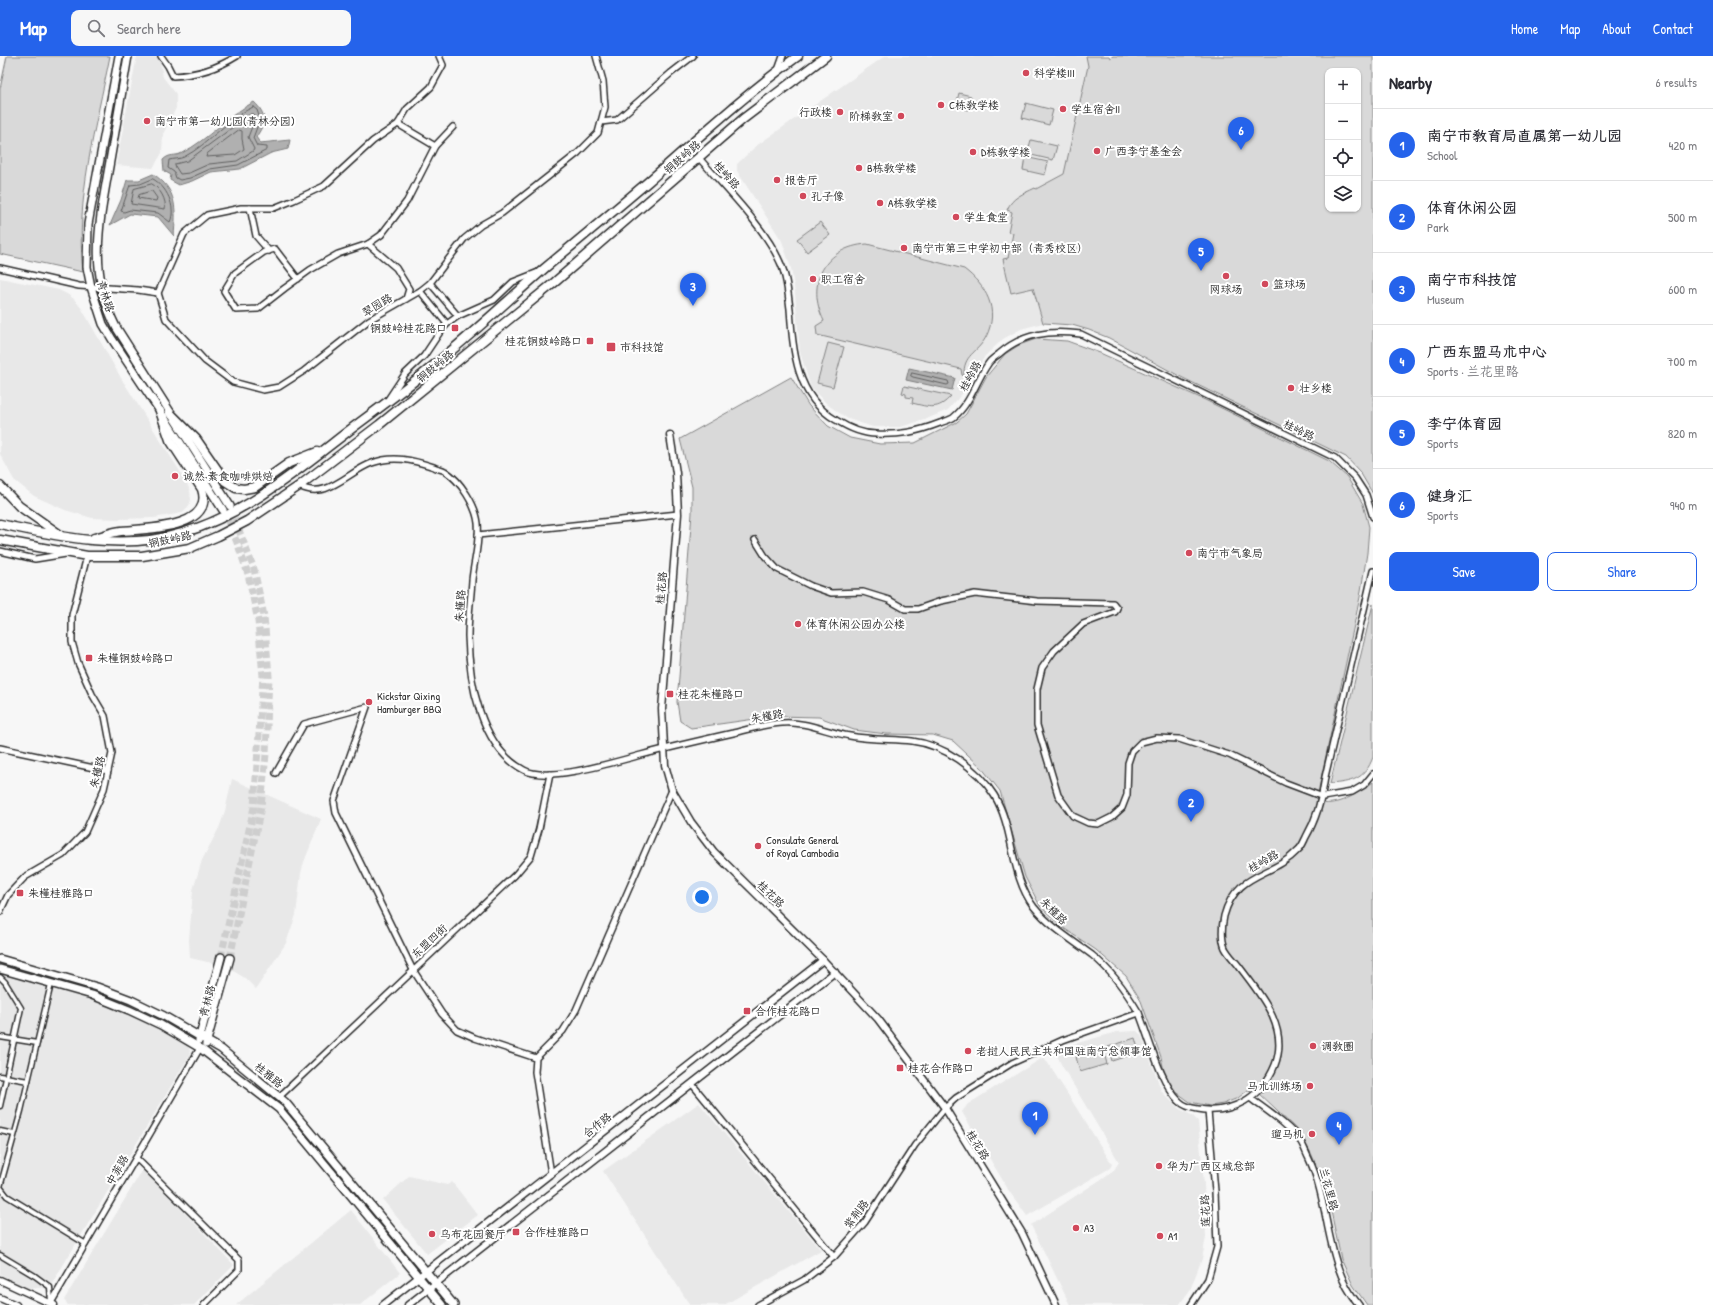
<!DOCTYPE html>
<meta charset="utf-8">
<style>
body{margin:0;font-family:"Patrick Hand","LXGW WenKai TC",sans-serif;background:#f7f7f7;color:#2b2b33}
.controls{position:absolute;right:12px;top:12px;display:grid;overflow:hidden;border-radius:8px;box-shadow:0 1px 3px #0004}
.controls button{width:36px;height:36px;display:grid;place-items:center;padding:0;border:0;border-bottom:1px solid #e1e1e2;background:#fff;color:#2b2b33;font:20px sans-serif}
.you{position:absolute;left:702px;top:841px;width:14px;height:14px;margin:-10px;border:3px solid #fff;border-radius:50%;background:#1a73e8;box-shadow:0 0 0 6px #1a73e833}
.badge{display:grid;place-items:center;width:26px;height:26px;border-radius:50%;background:#2563eb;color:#fff;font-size:13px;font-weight:700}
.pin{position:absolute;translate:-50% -33px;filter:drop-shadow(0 1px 2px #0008)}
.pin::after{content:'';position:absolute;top:21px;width:14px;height:12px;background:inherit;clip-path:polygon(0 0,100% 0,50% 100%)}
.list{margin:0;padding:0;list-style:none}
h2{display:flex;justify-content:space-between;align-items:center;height:52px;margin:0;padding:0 16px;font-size:17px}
h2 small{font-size:13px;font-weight:400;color:#7c7c81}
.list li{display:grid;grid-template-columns:26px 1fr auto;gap:12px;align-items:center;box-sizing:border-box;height:72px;padding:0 16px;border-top:1px solid #e1e1e2}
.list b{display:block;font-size:15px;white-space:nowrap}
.list p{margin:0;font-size:13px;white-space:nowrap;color:#7c7c81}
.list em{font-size:13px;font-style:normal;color:#7c7c81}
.actions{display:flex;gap:8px;padding:12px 16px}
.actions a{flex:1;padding:9px 0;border:1px solid #2563eb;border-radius:8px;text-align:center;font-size:14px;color:#2563eb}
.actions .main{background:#2563eb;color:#fff}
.icon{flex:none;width:22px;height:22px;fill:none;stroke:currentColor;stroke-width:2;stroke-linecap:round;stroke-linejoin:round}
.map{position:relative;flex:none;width:1373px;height:1249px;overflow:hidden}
header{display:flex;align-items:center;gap:24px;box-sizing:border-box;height:56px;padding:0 20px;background:#2563eb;color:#fff}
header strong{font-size:19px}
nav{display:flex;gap:22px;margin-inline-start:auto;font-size:14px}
.search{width:280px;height:36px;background:#f7f7f7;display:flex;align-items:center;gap:10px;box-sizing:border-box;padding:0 14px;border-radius:8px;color:#7c7c81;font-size:15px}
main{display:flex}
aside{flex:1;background:#fff}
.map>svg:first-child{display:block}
.built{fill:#e8e8e8}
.green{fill:#d9d9d9;stroke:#828282;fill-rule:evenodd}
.water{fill:#b0b0b0;stroke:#7b7b7b}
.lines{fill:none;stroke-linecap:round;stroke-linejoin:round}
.shore{stroke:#606060;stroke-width:1}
.secondary-tunnel{stroke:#cecece;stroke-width:7;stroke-dasharray:7 3.5;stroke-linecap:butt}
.pedestrian-casing{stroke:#2b2b2b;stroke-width:7}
.minor-casing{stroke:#2b2b2b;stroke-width:8}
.tertiary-casing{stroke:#2b2b2b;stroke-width:9}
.secondary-casing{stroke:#2b2b2b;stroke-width:10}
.primary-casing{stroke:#2b2b2b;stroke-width:11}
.pedestrian{stroke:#fff;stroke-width:4}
.minor{stroke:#fff;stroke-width:5}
.tertiary{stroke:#fff;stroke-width:6}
.secondary{stroke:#fff;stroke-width:7}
.primary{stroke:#fff;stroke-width:8}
.poi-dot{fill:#d1495b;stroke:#fff;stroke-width:1.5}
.labels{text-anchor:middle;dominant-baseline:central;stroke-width:4;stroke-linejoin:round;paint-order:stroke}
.poi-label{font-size:11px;fill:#2b2b2b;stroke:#fff;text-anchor:start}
.street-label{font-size:11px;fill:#2b2b2b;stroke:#fff}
</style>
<header>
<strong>Map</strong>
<div class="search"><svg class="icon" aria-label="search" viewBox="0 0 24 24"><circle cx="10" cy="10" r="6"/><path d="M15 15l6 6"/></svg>Search here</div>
<nav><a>Home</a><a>Map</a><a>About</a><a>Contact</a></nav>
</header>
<main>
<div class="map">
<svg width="1373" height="1249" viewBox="0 0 1373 1249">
<rect width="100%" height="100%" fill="#f7f7f7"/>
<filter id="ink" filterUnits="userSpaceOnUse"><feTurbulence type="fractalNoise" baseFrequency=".025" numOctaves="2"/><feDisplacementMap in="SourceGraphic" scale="8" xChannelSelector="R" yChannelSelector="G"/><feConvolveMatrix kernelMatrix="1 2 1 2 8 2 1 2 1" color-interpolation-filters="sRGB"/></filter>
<g filter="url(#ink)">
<g class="built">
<polygon points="137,0 159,0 163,21 176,38 176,52 163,78 162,97 153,112 116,109"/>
<polygon points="885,0 1109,0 1064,118 1036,133 1021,185 1043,267 1021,273 1003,283 985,300 962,338 948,354 924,364 900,371 873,371 848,363 828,349 811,332 800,296 795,237 791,212 782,185 737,115 737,108 756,90"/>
<polygon points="0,222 59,234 67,238 74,243 82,253 121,322 186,425 190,435 191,444 188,452 182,457 154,462 117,463 92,462 65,454 34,440 14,424 0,398"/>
<polygon points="232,723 321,763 304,806 301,817 296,859 286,887 256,933 245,922 225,910 190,902 189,884 193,834 202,804 219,772 225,755"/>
<polygon points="0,917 3,917 50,933 88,942 131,957 187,988 191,997 50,1231 26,1233 0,1218"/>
<polygon points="1137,975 1141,979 1162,1036 1178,1052 1193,1060 1198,1065 1204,1128 1206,1181 1202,1203 1190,1234 1179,1249 1070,1249 1031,1169 1100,1124 1114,1114 1119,1106 1061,1008 1056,997 1074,988 1117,976"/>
<polygon points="1044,1001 1112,1108 1110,1112 1027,1160 1009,1135 962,1056 968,1048"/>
<polygon points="699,1047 821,1194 724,1249 690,1249 603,1115"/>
<polygon points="143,1113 234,1209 194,1249 68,1249 64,1244"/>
<polygon points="409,1120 447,1129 452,1126 478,1159 427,1198 383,1144"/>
<polygon points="351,1154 400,1217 360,1249 236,1249"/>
</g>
<g class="green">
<path d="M7,0H110C96,70 75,144 83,216L0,198V33Z"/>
<path d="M1086,0H1109L1110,2L1113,0H1373V438L1360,416L1346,401L1183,322L1109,282L1089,274L1072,269L1043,267L1033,232L1011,237L1003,203L1008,202L1013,177L1008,176L1012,156L1007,154C1012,141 1023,138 1035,132L1036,133L1064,118L1088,10ZM1328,15H1358V153H1328Z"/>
<polygon points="959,37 971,40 968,54 956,49"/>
<polygon points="1026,47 1053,54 1049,69 1022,62"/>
<polygon points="1031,84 1057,90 1053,104 1027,98"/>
<polygon points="1025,101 1048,106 1045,119 1023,114"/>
<polygon points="820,166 830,179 807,196 797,183"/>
<path d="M867,188L964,213C986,230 1000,253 986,281C977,298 963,298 964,320L962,319L961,313L817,279L816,270L824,265C805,227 825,191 867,188Z"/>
<path d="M1036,283L1067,285L1100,297L1205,344L1329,405L1347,421L1363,448L1369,471L1367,497L1360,541L1316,746C1337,752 1357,738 1373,726V1249H1367L1353,1229L1341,1203L1327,1136L1311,1097L1297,1074L1257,1036L1248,1034L1238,1042L1223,1048L1210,1050L1190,1046L1175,1035L1165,1020L1161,1001L1141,945L1126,920L1096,894L1062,871L1040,850L1025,821L1000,735L981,711L953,685L933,679L886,678L854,674L819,661L776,660L691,672L680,665L677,646L692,457V431L680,383L791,321L809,350L828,370L850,382L880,388L915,387L957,366L966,358L986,321L1005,298L1019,289Z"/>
<polygon points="828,287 844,291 833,331 817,327"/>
<path d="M904,330L951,340C938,355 929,351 912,347L913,342L906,341V338L902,337Z"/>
<path d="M1373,548V701C1365,724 1351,726 1330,728Z"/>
<polygon points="1135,982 1139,996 1112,1005 1108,991"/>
<polygon points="1103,993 1107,1008 1080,1016 1076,1001"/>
</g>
<g class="water">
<path d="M254,46C267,58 266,67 256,81L260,87L290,84L288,93L271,97L240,113L211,116L192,125L179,129L170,124L171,119L164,115L163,104C170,97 175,101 182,97C209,83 228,59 254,46Z"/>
<path d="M153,118C178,134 176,154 174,180L158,161L130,158L110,169L121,144L127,124H139Z"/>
<polygon points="909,312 955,322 952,334 906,324"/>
</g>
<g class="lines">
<g class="shore">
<path d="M253,51L257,54L260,63L253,82L257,90L267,91V94L238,109L210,113L190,122L180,124L176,122L174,116L168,112L169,104C173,103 180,103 184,101C209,88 228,62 253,51Z"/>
<polygon points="251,58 253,58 255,63 248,81 254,93 253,95 237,105 209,108 189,117 180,118 175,110 175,108 187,105"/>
<polygon points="239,74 242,75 242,83 244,93 235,99 206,101 207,98"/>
<path d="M153,123C166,130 177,151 170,166L158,157L130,154L124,156L121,155L130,129L140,128Z"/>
<path d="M152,128C160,132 167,145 165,153L131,148L134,133Z"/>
<polygon points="152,135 157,142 156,145 138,142 139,139"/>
<polygon points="912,317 948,325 949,328 947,329 913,321 911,320"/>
</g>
<g class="secondary-tunnel">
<polyline points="221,901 254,751 263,620 258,565 248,518 238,489 224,456"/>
<polyline points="230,902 261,751 266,698 269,620 264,560 254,513 230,451"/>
</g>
<g class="pedestrian-casing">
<g id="pedestrian">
<polyline points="0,921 5,926 21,952 0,1050"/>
<polyline points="51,928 21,1055 0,1131 7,1140 86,1188"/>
<polyline points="0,981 37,987"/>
<polyline points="0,1020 28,1025"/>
<polyline points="0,1075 14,1078"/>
<polyline points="0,1199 35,1220 50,1231 51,1247"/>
</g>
</g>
<g class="minor-casing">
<g id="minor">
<path d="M161,0L168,10L173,20C195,19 218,12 237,0"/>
<polyline points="778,14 783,0"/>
<polyline points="601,66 617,64 671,17 693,0"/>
<polyline points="435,90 453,71"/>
<path d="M699,102C725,132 764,170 780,206C787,220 788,238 790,253C793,295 796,341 836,364C847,371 862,378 876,378C900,379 917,376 940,367C944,365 951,364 954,361C971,347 976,325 988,308C990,304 995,301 999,298C1023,277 1050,274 1081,278L1335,402L1355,422L1366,439L1373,461"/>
<polyline points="250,152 256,180 269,195"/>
<polyline points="368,188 396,212 409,233 406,243"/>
<polyline points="0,212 79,230 138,234 158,237 166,263 205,305 233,326 263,334 279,331 304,315 369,264 420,235 430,227 464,183 481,169 502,157 578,97 598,77 605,51 603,25 596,0"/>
<polyline points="298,223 275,193 264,196 235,217 224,235 236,254 258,253 285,232 310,214 338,198 368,188 381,179 407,145 435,90 398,68"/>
<polyline points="430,227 458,260"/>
<polyline points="420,235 447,268"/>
<polyline points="158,237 184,178 207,159 241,152 274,152 294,144 324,130 373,85 398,68 407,53 431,31 443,9 439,0"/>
<polyline points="389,342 405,318 424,300 440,276 447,268 458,260 494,244 513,226 536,217"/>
<path d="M299,430C327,445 347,416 372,407C393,399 413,404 434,411C437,413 442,413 445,415C461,425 476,450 478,467C480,487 474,504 472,524C471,542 468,562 468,580C469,625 480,691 524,714C548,727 614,706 641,699C671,691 702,684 733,677C749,673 765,668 782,667C806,665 826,676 850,680C871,684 891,683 912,685C944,689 977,712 994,739C1015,773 1009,818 1034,851C1050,871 1072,884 1092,899C1112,915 1126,935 1139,957L1063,984L1012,1007L956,1042L945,1052L915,1089L865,1166L834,1201L804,1224L758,1249"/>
<polyline points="478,479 678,458"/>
<polyline points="755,484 765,500 777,513 811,530 831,537 863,536 889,544 905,553 918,553 941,545 975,538 1037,545 1113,547 1117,552 1115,556 1083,568 1054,595 1042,612 1037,633 1037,669 1058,739 1073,760 1088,767 1098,768 1112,761 1122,752 1127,739 1128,707 1132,695 1141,686 1157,682 1179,683 1229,699 1286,727 1323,741 1352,736 1364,729 1373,718"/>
<polyline points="0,495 35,503 66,498"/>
<polyline points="0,692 108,715"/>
<polyline points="276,717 304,668 367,651 334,745 336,757 413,914 442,958 457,974 475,982 536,1002"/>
<polyline points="0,856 8,839 25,821 63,799 85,776 104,733 112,697 105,660 92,638 78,607 72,586 72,559 87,500"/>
<path d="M1139,957C1149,982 1161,1028 1179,1045C1184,1050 1191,1052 1198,1053C1232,1059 1262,1041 1275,1009C1290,971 1259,937 1238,909C1234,904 1228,898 1225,892C1221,883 1222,869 1224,860C1236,815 1272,822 1298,794C1302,791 1304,785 1306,781C1317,762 1322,743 1325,721L1373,515"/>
<polyline points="692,1028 834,1201"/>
<polyline points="279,1041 515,819 531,800 539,773 550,718"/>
<path d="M1250,1042C1267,1055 1288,1068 1301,1086C1304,1091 1306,1097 1309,1103C1331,1150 1324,1207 1359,1249"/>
<polyline points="136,1102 239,1204 239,1214 204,1249"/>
<polyline points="551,1118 535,1016 536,1002 563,975 576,954 672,734"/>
<polyline points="51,1247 200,992"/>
<polyline points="1191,1249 1208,1223 1217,1191 1215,1135 1208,1055"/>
</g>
</g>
<g class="tertiary-casing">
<g id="tertiary">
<polyline points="670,379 676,417 678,458 662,653 665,709 672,734 691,766 714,796 823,904 878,963 945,1052 1022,1177 1056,1249"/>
<polyline points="0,1224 54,1249"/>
<polyline points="0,1242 16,1249"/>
<polyline points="383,1249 823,904"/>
<polyline points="408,1249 835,916"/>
</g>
</g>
<g class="secondary-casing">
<g id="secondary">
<polyline points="119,0 88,168 87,211 91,231 103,268 112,283 160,355 223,454"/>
<path d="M128,0C122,35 116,70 110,105C100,163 87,215 116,271L230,450"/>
<polyline points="0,903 97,931 131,944 164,960 221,993 285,1046 454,1249"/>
<polyline points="0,913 92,939 129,954 161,969 200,992 279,1053 442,1249"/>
<polyline points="199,984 221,901"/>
<polyline points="206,988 230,902"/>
</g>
</g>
<g class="primary-casing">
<g id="primary">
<polyline points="170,357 196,383 225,425 236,432 244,433 255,431 289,407 317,396"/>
<polyline points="0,430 19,450 59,478"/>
<path d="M0,468C59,481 124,495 182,477C248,458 301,411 355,370C379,352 404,334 428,314C468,282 506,246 545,212C580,183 615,154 649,125C698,82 746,38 798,0"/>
<path d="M94,482C103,480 112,476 121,475C145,473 215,473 202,433L170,384L160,355"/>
<polyline points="0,484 87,500 142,500 190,492 218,480 247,465 299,430 379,369 555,226 743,63 826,0"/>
</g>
</g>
<use href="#pedestrian" class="pedestrian"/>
<use href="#minor" class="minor"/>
<use href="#tertiary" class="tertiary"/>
<use href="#secondary" class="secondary"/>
<use href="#primary" class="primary"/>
</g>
</g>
<g class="poi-dot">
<circle cx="1026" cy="17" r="4"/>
<circle cx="941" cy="49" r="4"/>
<circle cx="1063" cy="53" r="4"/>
<circle cx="840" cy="56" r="4"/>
<circle cx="901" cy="60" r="4"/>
<circle cx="147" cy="65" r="4"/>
<circle cx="1097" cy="95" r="4"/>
<circle cx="973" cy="96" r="4"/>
<circle cx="859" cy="112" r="4"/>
<circle cx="777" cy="124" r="4"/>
<circle cx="803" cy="140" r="4"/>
<circle cx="880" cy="147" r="4"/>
<circle cx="956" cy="161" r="4"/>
<circle cx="904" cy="192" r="4"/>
<circle cx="1226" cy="220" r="4"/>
<circle cx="813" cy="223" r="4"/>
<circle cx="1265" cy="228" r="4"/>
<rect x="451" y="268" width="8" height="8" rx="2"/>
<rect x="586" y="281" width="8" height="8" rx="2"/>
<rect x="606" y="286" width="10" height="10" rx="2"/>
<circle cx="1291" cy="332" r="4"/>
<circle cx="175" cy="420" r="4"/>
<circle cx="1189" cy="497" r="4"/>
<circle cx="798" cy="568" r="4"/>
<rect x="85" y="598" width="8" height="8" rx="2"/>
<rect x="666" y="634" width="8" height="8" rx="2"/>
<circle cx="369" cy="646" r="4"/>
<circle cx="758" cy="790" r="4"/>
<rect x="16" y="833" width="8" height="8" rx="2"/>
<rect x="743" y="951" width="8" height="8" rx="2"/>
<circle cx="1313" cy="990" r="4"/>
<circle cx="968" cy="995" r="4"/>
<rect x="896" y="1008" width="8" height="8" rx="2"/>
<circle cx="1310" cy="1030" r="4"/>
<circle cx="1312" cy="1078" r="4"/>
<circle cx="1159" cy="1110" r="4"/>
<circle cx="1076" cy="1172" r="4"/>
<rect x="512" y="1172" width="8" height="8" rx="2"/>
<circle cx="432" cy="1178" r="4"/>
<circle cx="1160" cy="1180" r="4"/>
</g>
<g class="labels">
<g class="poi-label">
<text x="1034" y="17">科学楼III</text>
<text x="949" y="49">C栋教学楼</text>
<text x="1071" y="53">学生宿舍II</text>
<text x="832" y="56" text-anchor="end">行政楼</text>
<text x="893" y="60" text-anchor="end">阶梯教室</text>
<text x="155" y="65">南宁市第一幼儿园(青林分园)</text>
<text x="1105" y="95">广西李宁基金会</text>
<text x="981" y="96">D栋教学楼</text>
<text x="867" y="112">B栋教学楼</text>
<text x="785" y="124">报告厅</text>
<text x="811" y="140">孔子像</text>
<text x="888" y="147">A栋教学楼</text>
<text x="964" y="161">学生食堂</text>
<text x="912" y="192">南宁市第三中学初中部（青秀校区）</text>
<text x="821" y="223">职工宿舍</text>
<text x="1273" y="228">篮球场</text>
<text x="1226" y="233" text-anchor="middle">网球场</text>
<text x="447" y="272" text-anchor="end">铜鼓岭桂花路口</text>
<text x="582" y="285" text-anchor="end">桂花铜鼓岭路口</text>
<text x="620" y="291">市科技馆</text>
<text x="1299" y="332">壮乡楼</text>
<text x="183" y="420">诚然·素食咖啡烘焙</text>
<text x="1197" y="497">南宁市气象局</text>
<text x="806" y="568">体育休闲公园办公楼</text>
<text x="97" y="602">朱槿铜鼓岭路口</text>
<text x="678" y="638">桂花朱槿路口</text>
<text x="377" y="640">Kickstar Qixing<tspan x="377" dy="13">Hamburger BBQ</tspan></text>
<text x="766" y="784">Consulate General<tspan x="766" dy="13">of Royal Cambodia</tspan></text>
<text x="28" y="837">朱槿桂雅路口</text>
<text x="755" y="955">合作桂花路口</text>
<text x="1321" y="990">调教圈</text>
<text x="976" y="995">老挝人民民主共和国驻南宁总领事馆</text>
<text x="908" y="1012">桂花合作路口</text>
<text x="1302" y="1030" text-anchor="end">马术训练场</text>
<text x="1304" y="1078" text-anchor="end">遛马机</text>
<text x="1167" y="1110">华为广西区域总部</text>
<text x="1084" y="1172">A3</text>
<text x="524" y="1176">合作桂雅路口</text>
<text x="440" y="1178">乌布花园餐厅</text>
<text x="1168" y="1180">A1</text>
</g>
<g class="street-label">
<text transform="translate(682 101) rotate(-41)">铜鼓岭路</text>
<text transform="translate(727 119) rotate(49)">桂岭路</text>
<text transform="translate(106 240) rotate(73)">青林路</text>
<text transform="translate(377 249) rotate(-31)">翠园路</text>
<text transform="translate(435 310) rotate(-39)">铜鼓岭路</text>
<text transform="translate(970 320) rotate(-61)">桂岭路</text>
<text transform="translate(1299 374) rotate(26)">桂岭路</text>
<text transform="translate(170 483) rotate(-12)">铜鼓岭路</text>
<text transform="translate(661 532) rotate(-85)">桂花路</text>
<text transform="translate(460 550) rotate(-86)">朱槿路</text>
<text transform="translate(767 660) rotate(-9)">朱槿路</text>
<text transform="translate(97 716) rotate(-76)">朱槿路</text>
<text transform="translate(1263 805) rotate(-29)">桂岭路</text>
<text transform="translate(771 838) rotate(45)">桂花路</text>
<text transform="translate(1054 855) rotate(45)">朱槿路</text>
<text transform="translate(429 885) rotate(-43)">东盟四街</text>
<text transform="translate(207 945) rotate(-75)">青林路</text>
<text transform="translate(269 1019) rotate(39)">桂雅路</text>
<text transform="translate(597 1069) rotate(-38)">合作路</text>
<text transform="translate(978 1089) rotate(59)">桂花路</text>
<text transform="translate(117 1114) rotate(-60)">中菲路</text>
<text transform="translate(1329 1133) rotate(75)">兰花里路</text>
<text transform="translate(1205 1155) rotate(-92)">莲花路</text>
<text transform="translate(856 1158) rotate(-53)">紫荆路</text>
</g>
</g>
</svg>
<div class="controls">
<button>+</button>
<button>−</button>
<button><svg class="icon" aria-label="locate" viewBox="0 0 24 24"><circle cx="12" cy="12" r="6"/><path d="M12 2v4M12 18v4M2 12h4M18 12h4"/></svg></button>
<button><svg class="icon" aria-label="layers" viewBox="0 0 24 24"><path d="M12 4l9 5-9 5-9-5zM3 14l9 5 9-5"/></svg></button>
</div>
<div class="you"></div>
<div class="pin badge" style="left:1035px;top:1079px">1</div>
<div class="pin badge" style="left:1191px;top:766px">2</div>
<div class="pin badge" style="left:693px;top:250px">3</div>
<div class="pin badge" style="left:1339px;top:1089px">4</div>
<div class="pin badge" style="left:1201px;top:215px">5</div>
<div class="pin badge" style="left:1241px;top:94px">6</div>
</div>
<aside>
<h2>Nearby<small>6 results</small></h2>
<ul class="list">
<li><span class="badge">1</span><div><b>南宁市教育局直属第一幼儿园</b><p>School</p></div><em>420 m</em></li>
<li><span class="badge">2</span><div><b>体育休闲公园</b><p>Park</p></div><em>500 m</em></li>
<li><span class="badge">3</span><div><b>南宁市科技馆</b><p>Museum</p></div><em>600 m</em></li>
<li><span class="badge">4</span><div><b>广西东盟马术中心</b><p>Sports · 兰花里路</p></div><em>700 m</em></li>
<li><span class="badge">5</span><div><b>李宁体育园</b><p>Sports</p></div><em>820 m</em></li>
<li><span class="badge">6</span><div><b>健身汇</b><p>Sports</p></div><em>940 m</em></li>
</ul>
<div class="actions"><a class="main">Save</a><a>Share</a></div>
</aside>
</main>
